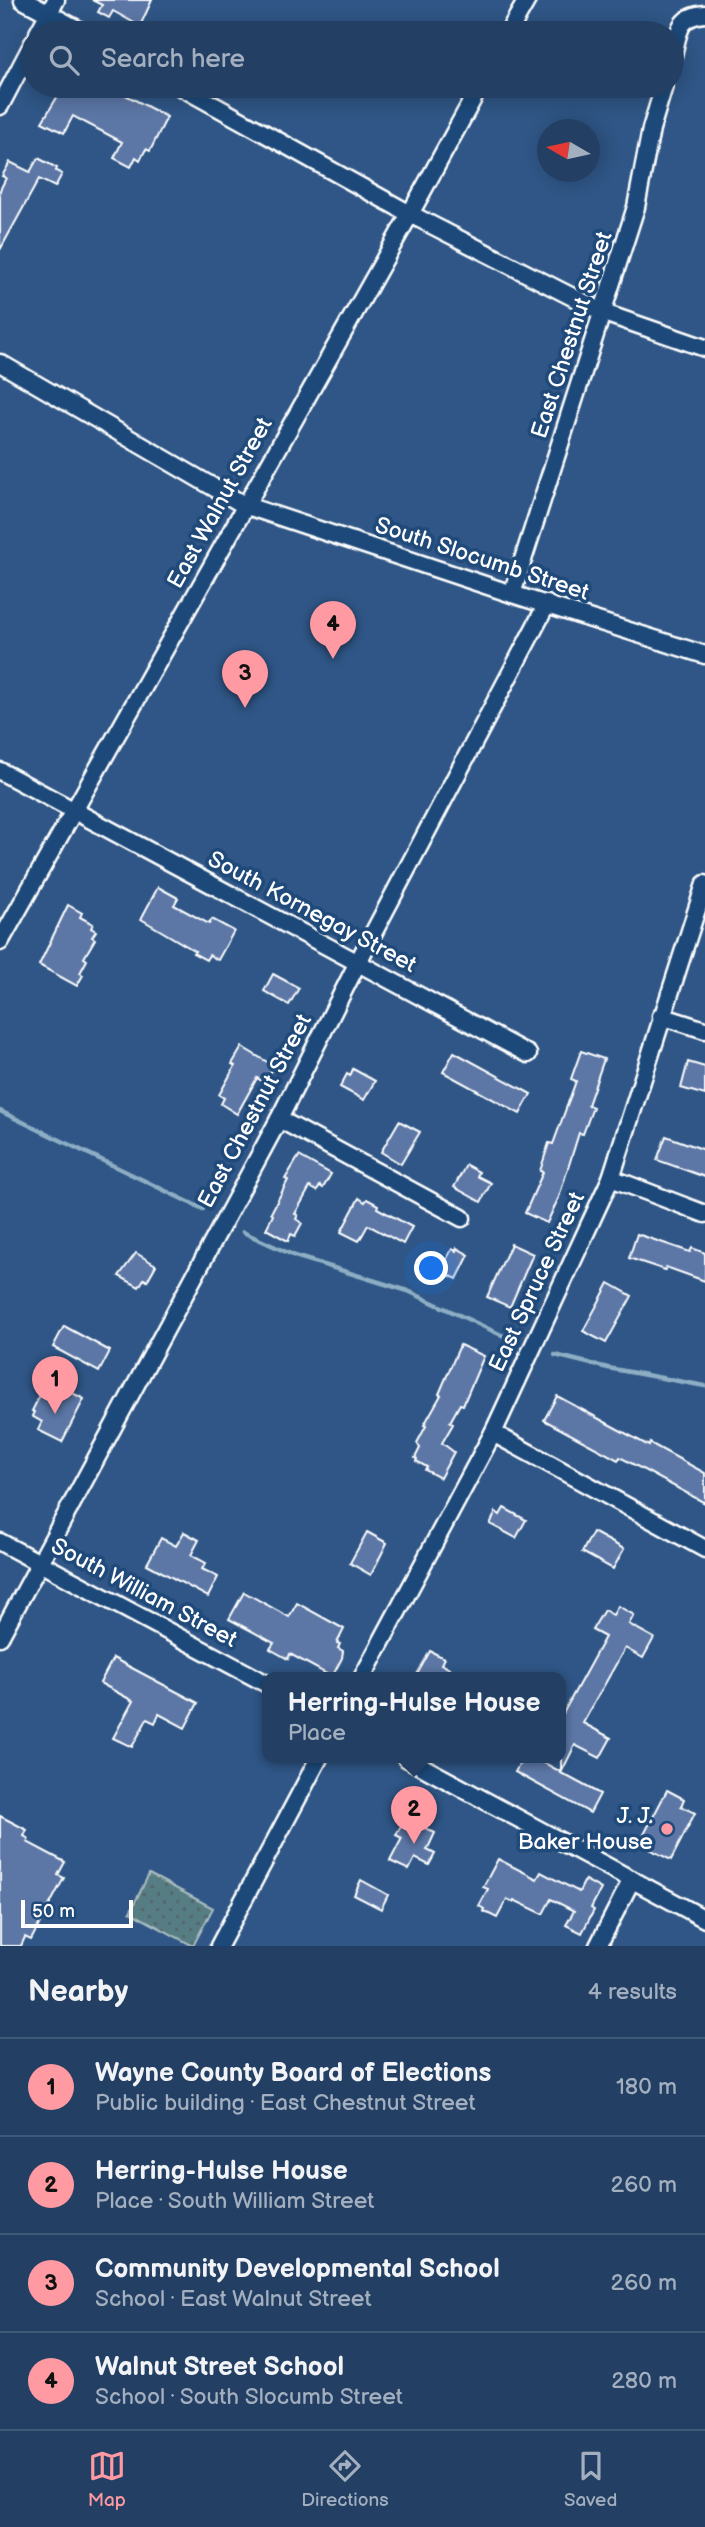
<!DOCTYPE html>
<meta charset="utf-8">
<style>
body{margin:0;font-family:"Balsamiq Sans",sans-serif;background:#2f4b6d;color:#f1f3f6}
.compass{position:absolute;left:537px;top:119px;width:63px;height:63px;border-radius:50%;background:#234064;box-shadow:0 4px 18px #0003;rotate:279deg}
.scale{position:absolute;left:21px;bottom:18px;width:112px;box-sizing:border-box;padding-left:7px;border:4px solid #fff;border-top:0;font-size:19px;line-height:24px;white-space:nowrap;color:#fff;-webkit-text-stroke:5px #1f4a7a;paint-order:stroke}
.you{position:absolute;left:432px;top:1269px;width:24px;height:24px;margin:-18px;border:5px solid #fff;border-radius:50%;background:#1a73e8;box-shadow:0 0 0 10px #1a73e833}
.badge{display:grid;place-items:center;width:46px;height:46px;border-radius:50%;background:#ff9aa2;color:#111;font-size:23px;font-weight:700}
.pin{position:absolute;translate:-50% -58px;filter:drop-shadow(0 2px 4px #0008)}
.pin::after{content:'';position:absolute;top:37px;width:24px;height:21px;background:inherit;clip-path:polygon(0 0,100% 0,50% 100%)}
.popup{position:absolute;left:262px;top:1672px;width:304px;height:91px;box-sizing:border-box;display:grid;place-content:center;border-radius:14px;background:#234064;filter:drop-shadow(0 2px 5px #0005);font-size:23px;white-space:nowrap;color:#a3afbf}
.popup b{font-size:26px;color:#f1f3f6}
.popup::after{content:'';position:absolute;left:50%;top:100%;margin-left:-14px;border:14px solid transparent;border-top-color:#234064}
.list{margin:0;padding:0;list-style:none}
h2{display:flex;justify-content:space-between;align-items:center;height:91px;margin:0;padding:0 28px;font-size:30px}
h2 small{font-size:23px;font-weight:400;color:#a3afbf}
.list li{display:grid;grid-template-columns:46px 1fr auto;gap:21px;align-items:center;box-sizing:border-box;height:98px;padding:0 28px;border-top:2px solid #405978}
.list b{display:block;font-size:26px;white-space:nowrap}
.list p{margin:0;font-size:23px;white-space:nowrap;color:#a3afbf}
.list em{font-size:23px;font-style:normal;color:#a3afbf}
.icon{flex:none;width:38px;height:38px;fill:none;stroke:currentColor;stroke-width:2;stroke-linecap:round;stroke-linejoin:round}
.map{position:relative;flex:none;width:705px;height:1946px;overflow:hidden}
.search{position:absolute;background:#234064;box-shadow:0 4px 18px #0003;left:21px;right:21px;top:21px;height:77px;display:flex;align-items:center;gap:18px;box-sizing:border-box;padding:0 24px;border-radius:38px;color:#a3afbf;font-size:26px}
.sheet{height:483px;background:#234064}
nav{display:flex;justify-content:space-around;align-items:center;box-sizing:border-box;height:98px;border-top:2px solid #405978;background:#234064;font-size:19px;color:#a3afbf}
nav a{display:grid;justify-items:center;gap:4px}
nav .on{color:#ff9aa2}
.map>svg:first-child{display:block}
.park{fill:url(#park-dots);stroke:#abbec1;stroke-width:2}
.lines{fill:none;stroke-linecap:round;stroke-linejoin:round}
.stream{stroke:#8daec4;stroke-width:4.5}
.building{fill:#5b77a6;stroke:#fff;stroke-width:2}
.minor-casing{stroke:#fff;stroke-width:21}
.minor{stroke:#1f4a7a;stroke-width:16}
.poi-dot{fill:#ff9aa2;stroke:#1f4a7a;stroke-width:2.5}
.labels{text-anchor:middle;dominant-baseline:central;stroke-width:7;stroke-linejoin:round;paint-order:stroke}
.street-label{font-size:23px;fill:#fff;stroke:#1f4a7a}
.poi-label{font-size:23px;fill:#fff;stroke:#1f4a7a;text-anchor:end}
</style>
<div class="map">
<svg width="705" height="1946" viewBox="0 0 705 1946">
<defs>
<pattern id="park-dots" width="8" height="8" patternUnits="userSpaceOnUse" patternTransform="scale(1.75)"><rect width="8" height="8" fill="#577d83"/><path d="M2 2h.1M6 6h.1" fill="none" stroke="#526468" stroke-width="1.8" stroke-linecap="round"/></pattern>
</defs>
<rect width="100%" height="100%" fill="#2f5686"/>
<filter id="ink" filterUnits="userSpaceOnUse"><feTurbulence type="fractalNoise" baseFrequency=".0143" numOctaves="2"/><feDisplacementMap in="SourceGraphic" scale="14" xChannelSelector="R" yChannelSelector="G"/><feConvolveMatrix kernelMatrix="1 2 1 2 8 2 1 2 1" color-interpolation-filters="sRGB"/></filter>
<g filter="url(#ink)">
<polygon class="park" points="149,1874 213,1908 193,1946 130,1912"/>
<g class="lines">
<g class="stream">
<polyline points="0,1111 203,1209"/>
<polyline points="243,1232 295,1256 408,1291 512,1340"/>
<polyline points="555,1355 608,1368 705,1386"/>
</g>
</g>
<g class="building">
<polygon points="92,0 152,0 140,26 113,11 109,18 98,12 102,5"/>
<polygon points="64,86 82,86 99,94 103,86 109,86 167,117 150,151 146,149 140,160 136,157 131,167 114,158 122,142 73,116 64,133 42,122"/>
<polygon points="38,158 57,168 56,171 62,174 55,187 39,179 0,250 0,190 6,178 2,176 10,162 30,172"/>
<polygon points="158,887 178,898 174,905 209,924 212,919 234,931 218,960 209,955 206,960 193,953 195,951 141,919"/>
<polygon points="68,905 82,913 80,917 93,924 91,928 96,931 92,937 95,939 84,958 87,960 80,973 83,975 77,986 39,965"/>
<polygon points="273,974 299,988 289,1005 264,991"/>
<polygon points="242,1047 274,1066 265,1083 257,1078 237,1114 221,1104 224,1098 219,1095 235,1066 232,1064"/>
<polygon points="581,1051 604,1059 588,1105 593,1107 583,1134 579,1133 559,1197 547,1223 525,1213 543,1172 540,1171 549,1143 553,1144 576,1081 571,1079"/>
<polygon points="454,1052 531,1094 520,1114 443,1072"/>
<polygon points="688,1062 705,1067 705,1095 681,1088"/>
<polygon points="353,1069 375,1081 364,1100 340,1087 347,1074 350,1076"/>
<polygon points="399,1121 420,1132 401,1164 381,1152"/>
<polygon points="666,1136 705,1150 705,1177 657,1160"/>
<polygon points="299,1156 331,1174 323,1188 320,1186 317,1191 310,1187 295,1214 298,1215 296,1219 302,1223 295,1236 291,1234 288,1241 266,1229 273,1215 271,1213 288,1180 285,1179"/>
<polygon points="466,1165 479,1172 477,1176 491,1183 481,1202 454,1187"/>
<polygon points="359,1198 365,1202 367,1199 378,1205 377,1208 412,1227 403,1244 368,1225 359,1241 341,1232"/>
<polygon points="637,1234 690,1252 692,1248 705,1253 705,1281 666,1267 665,1270 629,1258"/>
<polygon points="511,1244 533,1254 510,1307 487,1297"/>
<polygon points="457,1248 469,1255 457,1279 440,1271 452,1249 456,1251"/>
<polygon points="136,1253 156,1265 147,1281 144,1279 139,1287 119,1276"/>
<polygon points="609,1283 632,1296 606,1343 583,1331"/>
<polygon points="64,1326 110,1351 99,1372 53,1347"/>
<polygon points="460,1345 484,1356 463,1405 460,1404 450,1422 453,1424 442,1443 454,1452 440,1478 425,1470 427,1467 416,1461 417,1459 415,1458 420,1448 417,1443 426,1426 424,1425 441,1395 439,1394"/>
<polygon points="61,1387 84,1399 62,1442 38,1430 42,1422 32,1416 34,1412 32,1411 42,1391 56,1398"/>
<polygon points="557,1396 649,1446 650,1443 705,1473 705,1503 620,1457 618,1460 544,1420"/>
<polygon points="504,1508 526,1520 516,1538 490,1524 496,1512 500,1515"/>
<polygon points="184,1532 199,1540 191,1555 206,1563 202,1569 218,1577 208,1597 147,1564 161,1538 176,1546"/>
<polygon points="367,1532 387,1543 371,1575 350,1563"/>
<polygon points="593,1532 624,1549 613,1569 582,1552"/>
<polygon points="244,1592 289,1617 297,1603 344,1629 337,1643 340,1644 338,1648 343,1651 342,1658 332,1677 290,1654 288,1659 270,1649 274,1643 229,1619"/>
<polygon points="618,1606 634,1615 629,1624 654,1638 643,1658 625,1648 583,1723 611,1738 600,1758 575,1745 561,1773 600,1794 590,1813 515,1772 523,1758 535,1758 561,1772 561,1717 605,1637 592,1630 604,1610 613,1615"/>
<polygon points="430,1651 444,1658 441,1664 467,1678 415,1678"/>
<polygon points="113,1658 198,1703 185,1728 159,1714 155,1723 147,1719 132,1747 113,1738 133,1701 100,1683"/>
<polygon points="667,1790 684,1799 681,1806 695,1813 671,1860 639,1844"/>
<polygon points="0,1816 27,1830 24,1836 29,1839 27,1842 65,1862 58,1875 64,1878 31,1940 25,1937 21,1946 0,1946"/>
<polygon points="405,1818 435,1833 427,1850 435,1854 429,1865 415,1858 409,1870 390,1861 402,1838 396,1835"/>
<polygon points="498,1859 537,1879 541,1872 579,1892 585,1880 601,1889 591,1908 594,1910 582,1933 566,1925 574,1911 551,1899 543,1914 514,1900 513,1902 507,1899 497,1918 483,1911 484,1909 479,1906 488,1889 483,1887"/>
<polygon points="361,1880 388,1895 381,1909 354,1895"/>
</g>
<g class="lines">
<g class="minor-casing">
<g id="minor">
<polyline points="23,0 85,33"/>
<polyline points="38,33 56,0"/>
<polyline points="508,33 527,0"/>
<path d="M672,59C679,35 676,16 705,14"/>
<polyline points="179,86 410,214 604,313 705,348"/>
<polyline points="0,106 33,43"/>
<polyline points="0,363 244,505 512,594 705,655"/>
<polyline points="512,594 636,207 651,129 664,86"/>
<polyline points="0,771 528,1054"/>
<polyline points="0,942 410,214 480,86"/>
<polyline points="661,1016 705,1030"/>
<polyline points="279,1119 462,1218"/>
<polyline points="611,1178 705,1214"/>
<polyline points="493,1433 705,1549"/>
<polyline points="0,1542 267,1684"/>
<polyline points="0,1637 279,1119 358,962 547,604"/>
<polyline points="362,1678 493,1433 611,1178 705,884"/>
<polyline points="406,1758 705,1919"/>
<polyline points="219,1946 319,1758"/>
<polyline points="598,1946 632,1879"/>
</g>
</g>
<use href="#minor" class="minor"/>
</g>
</g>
<circle class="poi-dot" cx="667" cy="1829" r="7"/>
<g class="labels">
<g class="street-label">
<text transform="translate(572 335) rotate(-72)">East Chestnut Street</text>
<text transform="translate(220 503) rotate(-61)">East Walnut Street</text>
<text transform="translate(482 559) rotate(18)">South Slocumb Street</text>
<text transform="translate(312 912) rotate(28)">South Kornegay Street</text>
<text transform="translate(255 1111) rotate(-62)">East Chestnut Street</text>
<text transform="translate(537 1282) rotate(-65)">East Spruce Street</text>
<text transform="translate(144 1593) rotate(28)">South William Street</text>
</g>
<g class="poi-label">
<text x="653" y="1816">J. J.<tspan x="653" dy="26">Baker House</tspan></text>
</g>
</g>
</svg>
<svg class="compass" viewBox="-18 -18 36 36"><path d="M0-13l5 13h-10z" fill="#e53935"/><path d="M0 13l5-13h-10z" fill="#a3afbf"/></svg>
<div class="scale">50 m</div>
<div class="you"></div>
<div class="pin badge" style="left:55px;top:1414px">1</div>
<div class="pin badge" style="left:414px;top:1844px">2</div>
<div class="popup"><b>Herring-Hulse House</b>Place</div>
<div class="pin badge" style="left:245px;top:708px">3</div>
<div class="pin badge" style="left:333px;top:659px">4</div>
<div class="search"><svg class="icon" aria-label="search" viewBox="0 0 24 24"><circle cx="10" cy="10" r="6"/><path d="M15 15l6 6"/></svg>Search here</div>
</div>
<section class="sheet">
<h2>Nearby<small>4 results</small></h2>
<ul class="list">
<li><span class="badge">1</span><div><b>Wayne County Board of Elections</b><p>Public building · East Chestnut Street</p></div><em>180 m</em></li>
<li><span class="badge">2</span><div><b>Herring-Hulse House</b><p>Place · South William Street</p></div><em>260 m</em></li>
<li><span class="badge">3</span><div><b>Community Developmental School</b><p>School · East Walnut Street</p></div><em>260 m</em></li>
<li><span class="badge">4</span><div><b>Walnut Street School</b><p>School · South Slocumb Street</p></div><em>280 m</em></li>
</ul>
</section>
<nav>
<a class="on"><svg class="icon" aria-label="map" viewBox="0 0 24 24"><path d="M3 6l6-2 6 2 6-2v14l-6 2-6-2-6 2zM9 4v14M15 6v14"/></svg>Map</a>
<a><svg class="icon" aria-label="directions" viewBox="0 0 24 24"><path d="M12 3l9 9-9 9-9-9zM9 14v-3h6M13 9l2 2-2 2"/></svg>Directions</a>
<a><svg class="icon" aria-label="saved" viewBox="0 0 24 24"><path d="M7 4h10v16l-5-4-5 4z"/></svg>Saved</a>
</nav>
